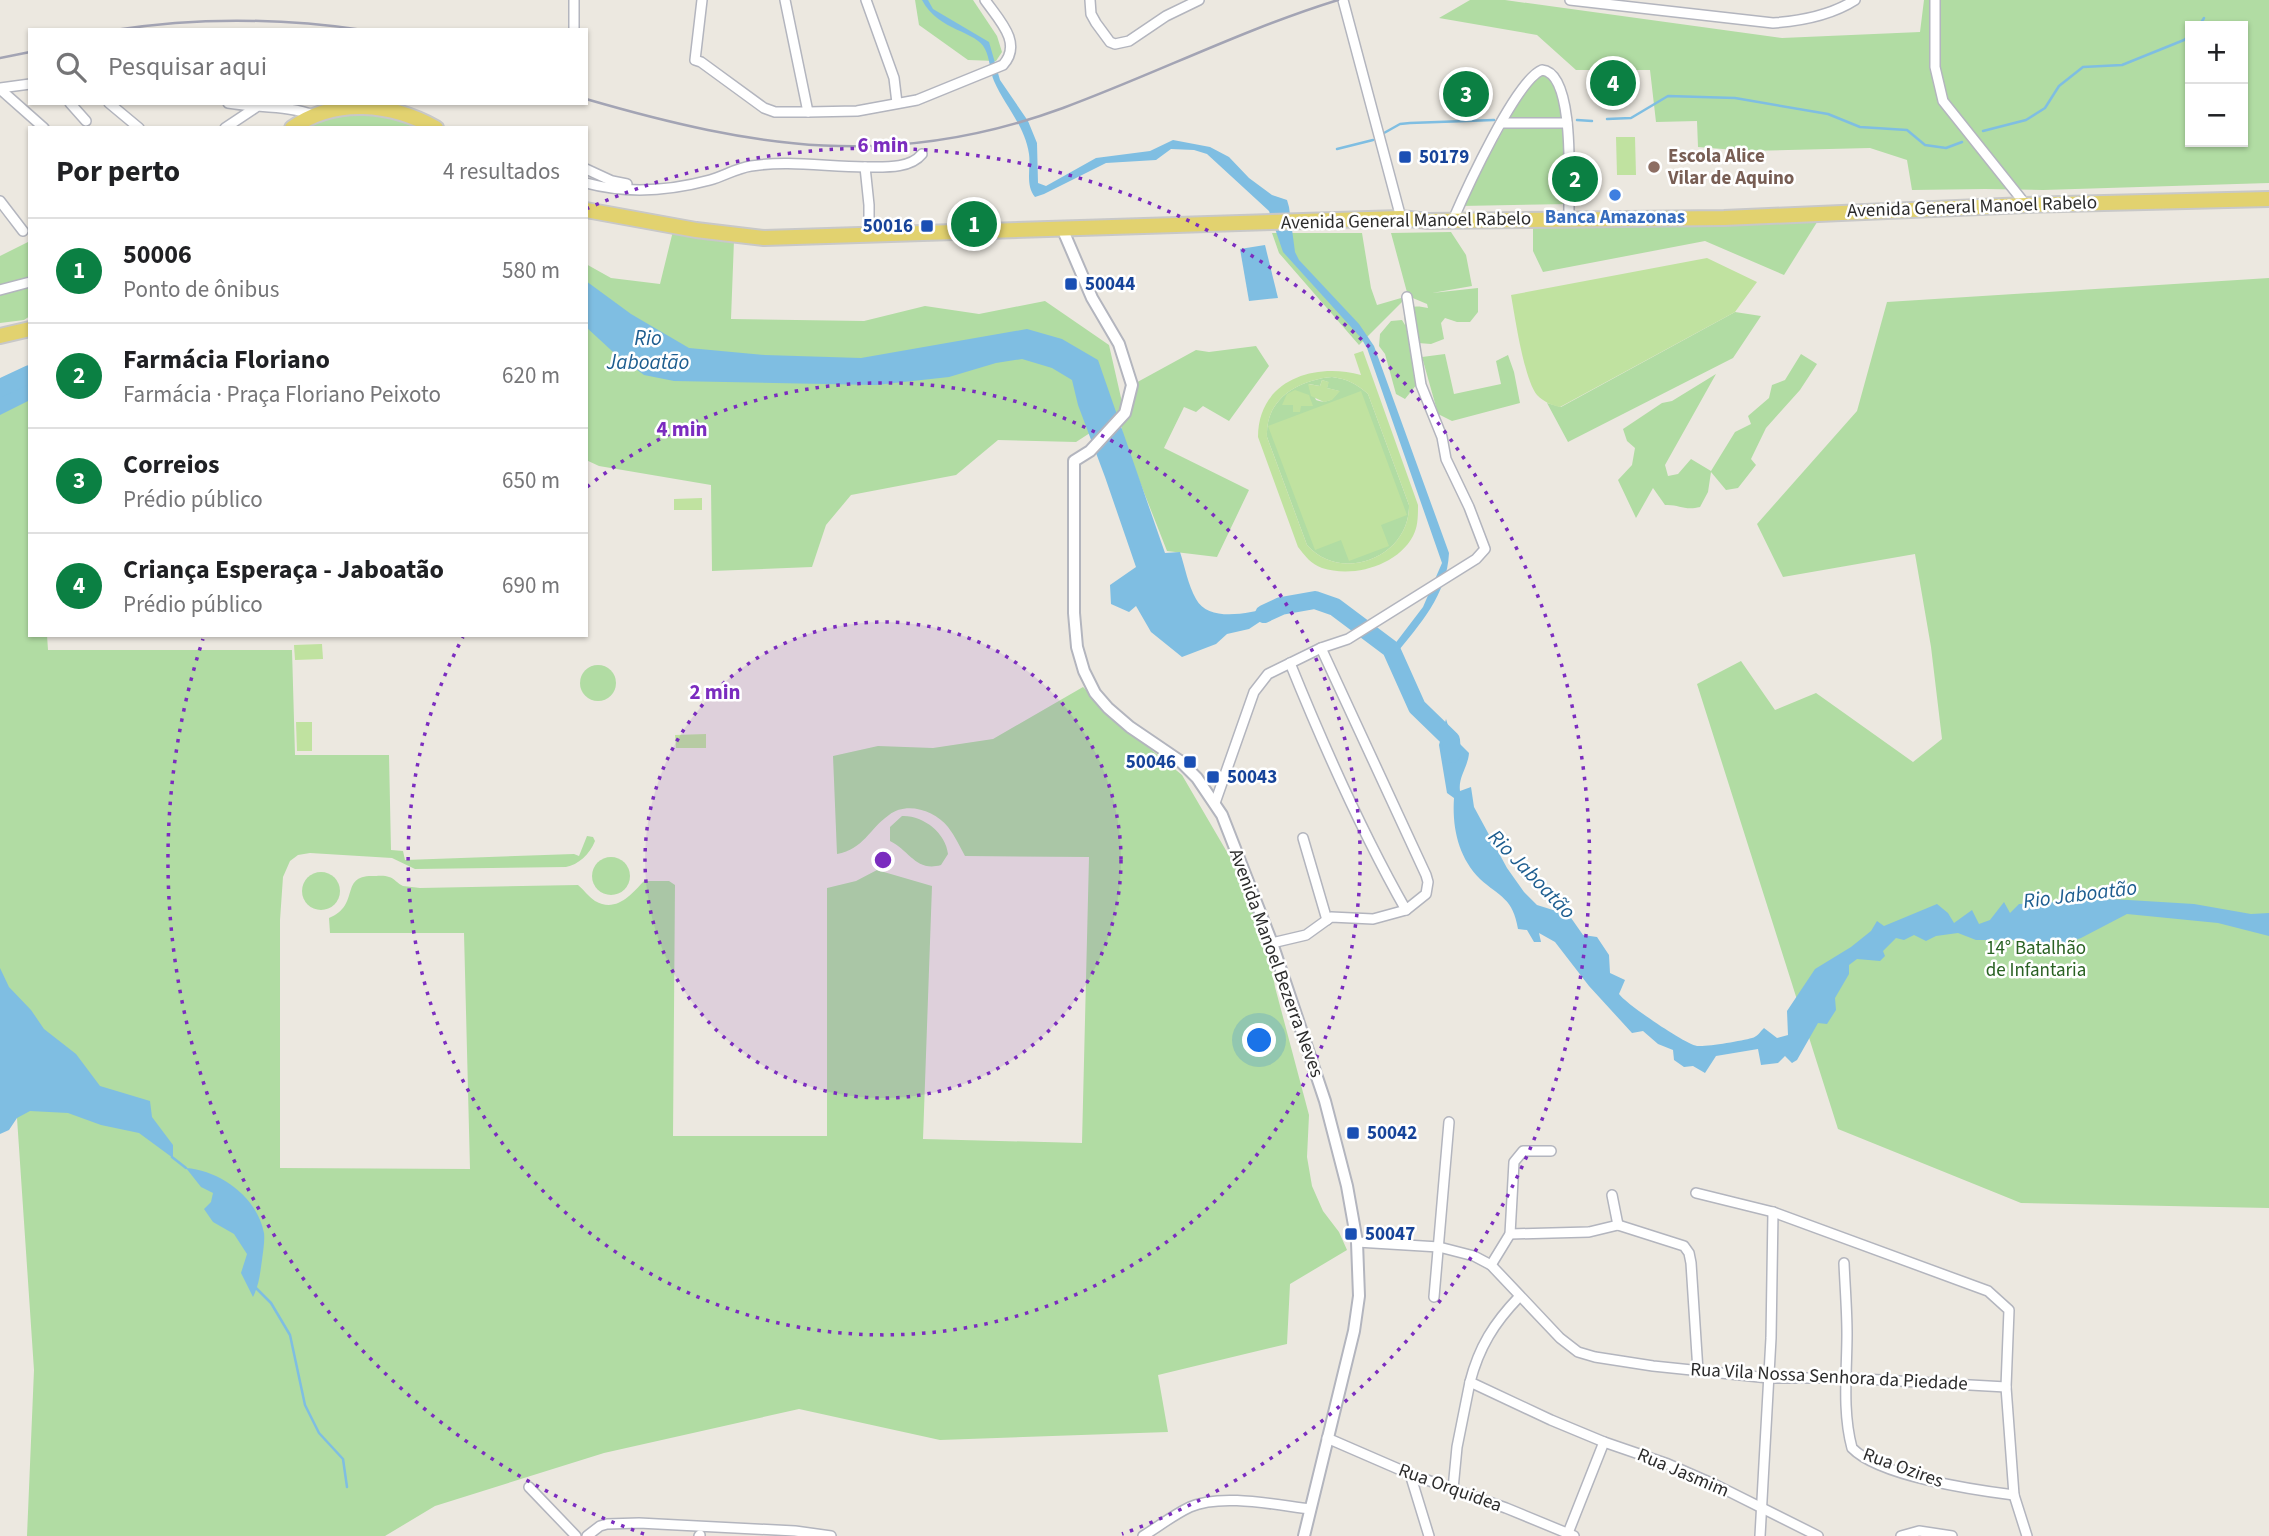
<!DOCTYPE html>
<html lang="pt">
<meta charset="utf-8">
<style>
body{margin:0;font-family:"Source Sans 3",sans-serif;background:#f2f2f2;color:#202124}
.controls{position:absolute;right:21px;top:21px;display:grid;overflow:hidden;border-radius:0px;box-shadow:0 2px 5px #0004}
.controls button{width:63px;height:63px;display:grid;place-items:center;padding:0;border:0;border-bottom:2px solid #e0e0e0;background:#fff;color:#202124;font:35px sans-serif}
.you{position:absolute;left:1260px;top:1041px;width:24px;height:24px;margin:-18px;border:5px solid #fff;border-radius:50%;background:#1a73e8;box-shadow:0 0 0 10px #1a73e833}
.badge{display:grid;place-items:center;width:46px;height:46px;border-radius:50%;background:#0b8043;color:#fff;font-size:23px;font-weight:700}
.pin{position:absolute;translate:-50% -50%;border:4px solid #fff;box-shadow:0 2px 7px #0006}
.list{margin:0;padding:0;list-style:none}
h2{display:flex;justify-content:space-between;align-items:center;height:91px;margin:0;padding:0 28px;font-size:30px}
h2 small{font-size:23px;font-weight:400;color:#757577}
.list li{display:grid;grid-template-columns:46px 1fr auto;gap:21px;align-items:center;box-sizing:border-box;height:105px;padding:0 28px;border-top:2px solid #e0e0e0}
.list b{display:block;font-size:26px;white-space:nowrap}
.list p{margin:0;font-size:23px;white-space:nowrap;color:#757577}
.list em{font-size:23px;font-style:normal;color:#757577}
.icon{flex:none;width:38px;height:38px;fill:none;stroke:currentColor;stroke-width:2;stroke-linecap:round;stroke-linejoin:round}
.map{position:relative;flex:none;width:2269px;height:1536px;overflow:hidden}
.search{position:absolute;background:#fff;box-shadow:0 2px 5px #0004;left:28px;top:28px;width:560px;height:77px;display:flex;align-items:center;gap:18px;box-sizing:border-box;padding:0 24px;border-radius:0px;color:#757577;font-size:26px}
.panel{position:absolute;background:#fff;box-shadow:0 2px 5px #0004;left:28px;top:126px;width:560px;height:511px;border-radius:0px}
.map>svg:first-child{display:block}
.green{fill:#b1dca3;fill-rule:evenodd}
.pitch{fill:#c0e2a0;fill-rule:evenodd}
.water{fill:#7fbee2}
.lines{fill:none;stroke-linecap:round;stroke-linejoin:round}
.stream{stroke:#7fbee2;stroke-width:2.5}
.river{stroke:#7fbee2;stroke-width:18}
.minor-casing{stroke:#b3b5be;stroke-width:12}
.tertiary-casing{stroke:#b3b5be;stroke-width:14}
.primary-casing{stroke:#c8c8c8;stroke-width:18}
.minor{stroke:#fff;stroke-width:9}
.tertiary{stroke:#fff;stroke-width:10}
.primary{stroke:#e2d26f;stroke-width:14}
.rail{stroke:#a3a4b4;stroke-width:2.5}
.ring{fill:none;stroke:#7b2cbf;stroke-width:3.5;stroke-dasharray:3.5 7}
.transit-dot{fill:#1a4fb4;stroke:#fff;stroke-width:2.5}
.education-dot{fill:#8d6e63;stroke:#fff;stroke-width:2.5}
.shop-dot{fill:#3f7fe0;stroke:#fff;stroke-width:2.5}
.labels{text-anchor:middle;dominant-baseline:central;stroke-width:5;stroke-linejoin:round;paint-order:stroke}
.education-label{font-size:19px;font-weight:bold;fill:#785e54;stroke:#fff;text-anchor:start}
.transit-label{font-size:19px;font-weight:bold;fill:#164399;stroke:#fff;text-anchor:start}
.street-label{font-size:19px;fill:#2c2c2c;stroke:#fff}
.shop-label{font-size:19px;font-weight:bold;fill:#366cbe;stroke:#fff}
.park-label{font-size:19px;fill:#2a6223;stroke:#fff}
.water-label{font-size:21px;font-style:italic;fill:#1d5d8f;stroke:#fff}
.centre{fill:#7b2cbf;stroke:#fff;stroke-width:3.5}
.ring-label{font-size:21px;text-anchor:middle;font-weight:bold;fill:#7b2cbf;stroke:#fff;stroke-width:5;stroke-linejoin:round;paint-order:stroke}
</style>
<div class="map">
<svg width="2269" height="1536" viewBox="0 0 2269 1536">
<rect width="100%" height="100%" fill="#ece8e0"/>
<g class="green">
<polygon points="915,0 973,0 997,36 1002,52 996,61 968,60 919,25"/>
<path d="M1470,0H1505L1782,38L1920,32L1924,0H2269V183L2043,190L1985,189L1912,190L1907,160L1870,148L1747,151L1698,147L1697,121L1656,122L1650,70H1576L1537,35L1439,18ZM2190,26H2243V142H2190Z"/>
<polygon points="1534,75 1552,75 1568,123 1571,204 1461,206"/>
<polygon points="354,111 389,114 420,128 309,128 323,117"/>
<polygon points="1819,219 1784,275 1705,241 1543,272 1533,251 1533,227 1729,225"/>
<polygon points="673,231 734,240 731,319 864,321 925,306 979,314 1045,301 1109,345 1124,411 1076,442 998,440 956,475 851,495 826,525 812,567 712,571 711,485 599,466 586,460 586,264 611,278 660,284"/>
<path d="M1451,232L1466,255L1472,286L1432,293L1478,288V312L1470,322H1457L1445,318L1441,323L1444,339L1431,344L1418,343L1407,330L1411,342L1417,384L1405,399L1396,394L1385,354L1379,346L1380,334L1391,321L1402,320L1405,325L1404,311C1411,305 1419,306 1428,308L1427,304L1408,296L1359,345L1279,253L1272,233H1362L1371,288L1377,305L1408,296L1391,233Z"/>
<polygon points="30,241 30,316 24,320 0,323 0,256"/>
<polygon points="2269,278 2269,1208 2021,1203 1838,1129 1697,684 1741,661 1775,710 1816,693 1913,762 1942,739 1931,647 1915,554 1783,577 1757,524 1857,411 1887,302"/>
<polygon points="1735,312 1761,316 1733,358 1568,442 1547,403 1561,407"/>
<polygon points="1256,346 1269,366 1229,421 1203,406 1196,412 1184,407 1164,448 1249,490 1217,557 1167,551 1123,439 1121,419 1132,385 1196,350 1209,352"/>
<polygon points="1445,354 1454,394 1501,384 1496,361 1508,355 1514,372 1520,403 1452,421 1438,414 1422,357"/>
<path d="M1801,354L1817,364L1800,390L1766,428L1751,459L1756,465L1738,488L1726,490L1711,472L1708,492L1700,507C1684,511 1679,504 1665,505L1653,488L1636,518L1618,480L1632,465L1635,448L1627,441L1623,429L1662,403L1672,401L1716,374L1665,465L1668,476L1678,474L1691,459L1711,471L1735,432L1751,424L1748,416L1769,398L1772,385L1785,380Z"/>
<path d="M1332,377C1347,379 1357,384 1368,394L1409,505C1410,557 1341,584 1307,545L1267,437C1265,399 1298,380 1332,377ZM1322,380L1328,382L1327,388L1339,391C1332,400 1328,404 1316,400L1309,384L1320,386Z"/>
<path d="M30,397V635H47L48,650H292L295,755H389L391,850L403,851L405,860L574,854L579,856L587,836L593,837L595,841C590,854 578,865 566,867L415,869L392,858L310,853L298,855L290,861L283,877L280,920V1168L470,1169L464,933H330L329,918C361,905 339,876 372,876C377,876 385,875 389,877C394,878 398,884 403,886C408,887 415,887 420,888L578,885C584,890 589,897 595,901C616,913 631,895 644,881H669L675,885L673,1136H827V888L856,881L877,870L932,886L923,1139L1082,1143L1089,857L965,856C960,847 955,836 948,827C935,811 907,801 889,815C869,829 864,849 837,854L833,756L878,746L933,748L993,739L1083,687L1126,729L1182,775L1262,912L1275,987L1309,1115L1307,1157L1312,1186L1323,1211L1339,1232L1347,1250L1290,1284L1287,1344L1158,1375L1168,1432L940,1440L799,1409L604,1453L435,1506L385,1536H27L34,1370L17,1118L0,1096V407Z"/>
<circle cx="598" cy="683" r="18"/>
<path d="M902,816C923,815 946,833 948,854L941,865C916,872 910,851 890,841V827Z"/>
<circle cx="611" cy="876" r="19"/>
<circle cx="321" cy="891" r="19"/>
</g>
<g class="pitch">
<polygon points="1616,137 1635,137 1636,175 1617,175"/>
<path d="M1707,258L1757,282L1735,312L1560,407C1551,405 1544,402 1537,395C1524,379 1515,317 1511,295Z"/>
<path d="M1363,351L1418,505C1418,516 1418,527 1413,536C1397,566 1353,578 1322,568C1311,564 1305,556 1298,547L1258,437C1258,381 1313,362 1361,375L1354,354ZM1332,377C1347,379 1357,384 1368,394L1409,505C1410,557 1341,584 1307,545L1267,437C1265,399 1298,380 1332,377Z"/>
<polygon points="1322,380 1329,382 1327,388 1340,391 1332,400 1324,402 1311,396 1308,384 1320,386"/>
<polygon points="1295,390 1309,395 1313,406 1301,406 1300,412 1293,412 1293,405 1282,405 1287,394"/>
<polygon points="1361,391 1407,515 1381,525 1389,546 1349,561 1341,540 1315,550 1268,426"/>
<polygon points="702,498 702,510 674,510 674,499"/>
<polygon points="322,644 323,659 295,660 294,645"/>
<polygon points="296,722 312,722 312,751 297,751"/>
<polygon points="706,734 706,748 676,748 675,735"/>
</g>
<g class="water">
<path d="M922,0H928L933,9L989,42L1000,80L1028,121L1037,143L1038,183L1046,186L1096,158L1150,151L1173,140L1210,147L1229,157L1249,178L1272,195L1287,200L1289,207L1295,252L1299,260L1359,324L1374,346L1449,553C1447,595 1420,624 1395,655L1391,649L1423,607L1442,563L1367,348L1361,338L1283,252L1269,211L1207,154L1194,150L1171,149L1156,160L1106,163L1044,194L1035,197C1025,185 1031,168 1029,154C1025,126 1005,106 994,81C990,71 990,59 985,49C977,31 938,31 922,0Z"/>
<polygon points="1265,245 1278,298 1249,301 1240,249"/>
<path d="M586,281L631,314L689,348L765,355L861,358L1027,329L1062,339L1098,360L1165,553L1180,552C1185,567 1188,585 1196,599C1211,627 1263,609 1287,604L1249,629L1227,634L1216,644L1182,657L1151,632L1136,606L1129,612L1111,604L1110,585L1136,567L1105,477L1078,405L1072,380L1052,368L1022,359L996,363L949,377L876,385L674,381L644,375L612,351L586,327Z"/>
<polygon points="30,380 30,400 0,415 0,385"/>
<path d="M1446,719L1451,735L1469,753C1468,767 1458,777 1460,791L1471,787L1474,807L1507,868L1524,892L1537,905L1569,915L1583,935L1597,937L1609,955L1610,973L1625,980L1619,994C1626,1004 1685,1044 1697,1046C1707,1047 1741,1041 1752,1038C1757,1037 1760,1032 1764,1028L1777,1038L1788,1035L1787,1011L1815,969L1851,947L1871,931L1877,921L1884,926L1937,904L1948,913L1954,923L1972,910L1979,924L1990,920L2004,902L2010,913L2019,904L2112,899L2194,904L2251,914L2269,913V936L2218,923L2127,914L2081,938L2046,950L2028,947L2013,940H1976L1958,933L1936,936L1926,941L1914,935L1904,940L1896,938L1883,951L1885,956L1880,961L1857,959L1849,965V974L1835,998L1836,1010L1827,1024L1818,1023L1797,1060L1792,1063L1785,1056L1778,1063L1761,1065L1758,1049L1716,1056L1705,1073L1693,1066L1684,1067L1674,1060L1673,1050L1658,1044L1643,1031L1632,1033L1589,986L1555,942L1539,933L1541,942H1534L1527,930L1518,929C1513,898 1500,897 1480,879C1458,857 1452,827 1454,798L1447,793L1439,745Z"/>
<polygon points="0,968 9,987 31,1010 44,1029 76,1054 100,1086 150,1101 152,1117 173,1145 173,1158 139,1133 101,1125 68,1113 30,1111 17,1118 9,1130 0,1134"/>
<path d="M186,1168C221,1171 257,1197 264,1233C265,1241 263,1252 262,1260C260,1274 259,1285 253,1297L241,1273L247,1254L234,1234L213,1222L204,1209L211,1202L213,1193L201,1187Z"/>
</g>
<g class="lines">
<g class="stream">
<polyline points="2199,26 2204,18"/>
<polyline points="1607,119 1631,118 1668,96 1735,98 1828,114 1860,127 1907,130 1925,145 1946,148 1962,142"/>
<polyline points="1577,120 1592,121"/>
<polyline points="1983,131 2026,120 2045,108 2059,86 2083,67 2122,65 2184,40 2190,35"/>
<polyline points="1384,133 1400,124 1410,123 1494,120"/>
<polyline points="1337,149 1373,140"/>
<polyline points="172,1157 186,1168"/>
<polyline points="256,1288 271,1303 290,1335 305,1405 319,1433 343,1459 347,1487"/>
</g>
<g class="river">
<polyline points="0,388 30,374"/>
<polyline points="1264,614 1281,606 1315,600 1335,607 1391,649 1417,707 1451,740 1452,754"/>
</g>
<g class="minor-casing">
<g id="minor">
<path d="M702,0L695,60L701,62L764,108L775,112H808L857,111L917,100L1003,65C1023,43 999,20 985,0"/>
<polyline points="785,0 808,112"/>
<polyline points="866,0 894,78 897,103"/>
<polyline points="1090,0 1091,14 1096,23 1110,42 1115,44 1129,41 1166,16 1199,0"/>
<polyline points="1343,0 1401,218"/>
<path d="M1570,0L1773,23C1801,21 1830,16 1855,0"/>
<polyline points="1935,0 1935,67 1943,101 2026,205"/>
<polyline points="574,29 574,0"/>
<polyline points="0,88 30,84"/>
<polyline points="0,89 44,128"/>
<polyline points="70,103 86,121"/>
<polyline points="109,103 139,128"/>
<path d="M228,103C257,108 288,105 316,116"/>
<polyline points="1501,123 1567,123"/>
<polyline points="225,128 255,108"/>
<polyline points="586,169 612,181 627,184"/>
<path d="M586,183C627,194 669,191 710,180C724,176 737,168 751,166C788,160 828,167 865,167"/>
<polyline points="0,201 23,231"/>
<path d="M1453,220C1465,192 1516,80 1542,70C1577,73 1568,192 1569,219"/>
<path d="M869,234V205L865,167C884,167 910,169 922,154"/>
<polyline points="0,290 30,282"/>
<path d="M1290,663C1324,747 1361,831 1406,910L1426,894L1428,882L1426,875L1321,648"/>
<polyline points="1215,803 1254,692 1268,674 1321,648 1348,639 1476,559 1485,549 1469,507 1446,459 1442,437 1421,385 1407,297"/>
<polyline points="1303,838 1327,920"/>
<polyline points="1272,943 1306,935 1331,917 1373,919 1406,910"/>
<polyline points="1696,1193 1773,1212 1988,1291 2009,1310 2006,1387 2014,1495 2027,1536"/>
<polyline points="1612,1195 1618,1225"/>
<polyline points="1510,1234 1589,1232 1618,1225 1684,1246 1689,1253 1691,1263 1698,1371"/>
<polyline points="1357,1242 1439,1247 1474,1256 1491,1265 1560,1338 1578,1352 1595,1357 1653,1366 1769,1378 1845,1378 2006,1387"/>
<path d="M1844,1263C1845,1287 1847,1310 1847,1334C1847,1371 1842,1411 1852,1448C1879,1476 1974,1490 2014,1495"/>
<polyline points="1491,1265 1510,1234 1514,1162 1523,1151 1551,1151"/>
<polyline points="1434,1297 1449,1122"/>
<path d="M1519,1297C1494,1323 1479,1347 1470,1382L1551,1420L1604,1442L1668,1464L1716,1485L1818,1536"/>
<polyline points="1327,1438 1410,1474 1506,1508 1574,1536"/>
<polyline points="1410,1474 1429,1536"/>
<polyline points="529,1487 576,1536"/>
<polyline points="1453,1489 1457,1447 1470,1382"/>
<polyline points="1568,1533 1604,1442"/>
<polyline points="587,1536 600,1526 607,1524 639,1523 795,1531 831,1536"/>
<polyline points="699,1536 700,1535"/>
<path d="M1143,1536C1158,1527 1173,1515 1190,1507C1221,1493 1276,1505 1310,1509"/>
<polyline points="1760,1536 1771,1338 1773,1212"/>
<polyline points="1901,1536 1919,1531 1952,1536"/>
</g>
</g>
<g class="tertiary-casing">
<polyline id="tertiary" points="1062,228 1092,298 1119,344 1132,385 1125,413 1090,451 1074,461 1074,613 1077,647 1084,671 1095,693 1108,708 1130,727 1180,761 1197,778 1222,815 1272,943 1325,1101 1347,1186 1357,1242 1359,1296 1354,1331 1304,1536"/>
</g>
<g class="primary-casing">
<g id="primary">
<path d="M292,128C336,97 391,103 436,128"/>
<polyline points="586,210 696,230 764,238 1401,218 1428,221 1724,218 2026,205 2269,199"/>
<polyline points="0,336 30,329"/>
</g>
</g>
<use href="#minor" class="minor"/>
<use href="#tertiary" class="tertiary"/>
<use href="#primary" class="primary"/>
<g class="rail">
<path d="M115,30C198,17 280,18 363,30"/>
<polyline points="0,58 30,52"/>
<path d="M586,99C755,148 892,171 1063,108C1155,74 1244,29 1338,0"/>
</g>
</g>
<circle cx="883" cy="860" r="238" fill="#7b2cbf" fill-opacity=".12"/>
<g class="ring">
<circle cx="883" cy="860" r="238"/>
<path d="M587 487A476 476 0 1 1 463 637"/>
<path d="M644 1534A715 715 0 0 1 203 639M586 209A715 715 0 1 1 1122 1534"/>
</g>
<g class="transit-dot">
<rect x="1398" y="150" width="14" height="14" rx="3.5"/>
<rect x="920" y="219" width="14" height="14" rx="3.5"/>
<rect x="1064" y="277" width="14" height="14" rx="3.5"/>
<rect x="1183" y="755" width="14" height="14" rx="3.5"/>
<rect x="1206" y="770" width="14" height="14" rx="3.5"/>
<rect x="1346" y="1126" width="14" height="14" rx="3.5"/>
<rect x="1344" y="1227" width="14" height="14" rx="3.5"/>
</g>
<circle class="education-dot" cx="1654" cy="167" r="7"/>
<circle class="shop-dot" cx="1615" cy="195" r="7"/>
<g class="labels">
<g class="education-label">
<text x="1668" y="156">Escola Alice<tspan x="1668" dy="22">Vilar de Aquino</tspan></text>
</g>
<g class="transit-label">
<text x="1419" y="157">50179</text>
<text x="913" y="226" text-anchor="end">50016</text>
<text x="1085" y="284">50044</text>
<text x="1176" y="762" text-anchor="end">50046</text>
<text x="1227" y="777">50043</text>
<text x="1367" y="1133">50042</text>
<text x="1365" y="1234">50047</text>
</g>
<g class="street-label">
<text transform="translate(1972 207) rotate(-2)">Avenida General Manoel Rabelo</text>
<text transform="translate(1406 221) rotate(-1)">Avenida General Manoel Rabelo</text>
<text transform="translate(1276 963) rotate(70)">Avenida Manoel Bezerra Neves</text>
<text transform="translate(1829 1377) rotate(3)">Rua Vila Nossa Senhora da Piedade</text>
<text transform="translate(1903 1468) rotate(20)">Rua Ozires</text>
<text transform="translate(1683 1473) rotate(23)">Rua Jasmim</text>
<text transform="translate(1450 1488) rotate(20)">Rua Orquidea</text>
</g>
<g class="shop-label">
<text x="1615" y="217">Banca Amazonas</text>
</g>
<g class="park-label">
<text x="2036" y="948">14° Batalhão<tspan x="2036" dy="22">de Infantaria</tspan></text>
</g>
<g class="water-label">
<text x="648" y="338">Rio<tspan x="648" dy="24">Jaboatão</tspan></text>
<text transform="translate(1532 874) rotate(46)">Rio Jaboatão</text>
<text transform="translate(2080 894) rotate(-7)">Rio Jaboatão</text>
</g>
</g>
<circle cx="883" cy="860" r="10" class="centre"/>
<g class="ring-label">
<text x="883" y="152">6 min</text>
<text x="682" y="436">4 min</text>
<text x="715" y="699">2 min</text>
</g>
</svg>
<div class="controls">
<button>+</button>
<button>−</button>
</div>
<div class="you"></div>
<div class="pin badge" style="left:974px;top:224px">1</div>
<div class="pin badge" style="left:1575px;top:179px">2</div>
<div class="pin badge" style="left:1466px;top:94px">3</div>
<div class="pin badge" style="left:1613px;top:83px">4</div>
<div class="search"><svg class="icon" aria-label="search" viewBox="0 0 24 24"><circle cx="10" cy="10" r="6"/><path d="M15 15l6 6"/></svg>Pesquisar aqui</div>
<section class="panel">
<h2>Por perto<small>4 resultados</small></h2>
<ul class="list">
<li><span class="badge">1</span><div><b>50006</b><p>Ponto de ônibus</p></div><em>580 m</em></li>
<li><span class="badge">2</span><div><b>Farmácia Floriano</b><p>Farmácia · Praça Floriano Peixoto</p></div><em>620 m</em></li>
<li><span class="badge">3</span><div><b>Correios</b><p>Prédio público</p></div><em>650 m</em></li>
<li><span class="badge">4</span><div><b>Criança Esperaça - Jaboatão</b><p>Prédio público</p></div><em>690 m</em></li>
</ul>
</section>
</div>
